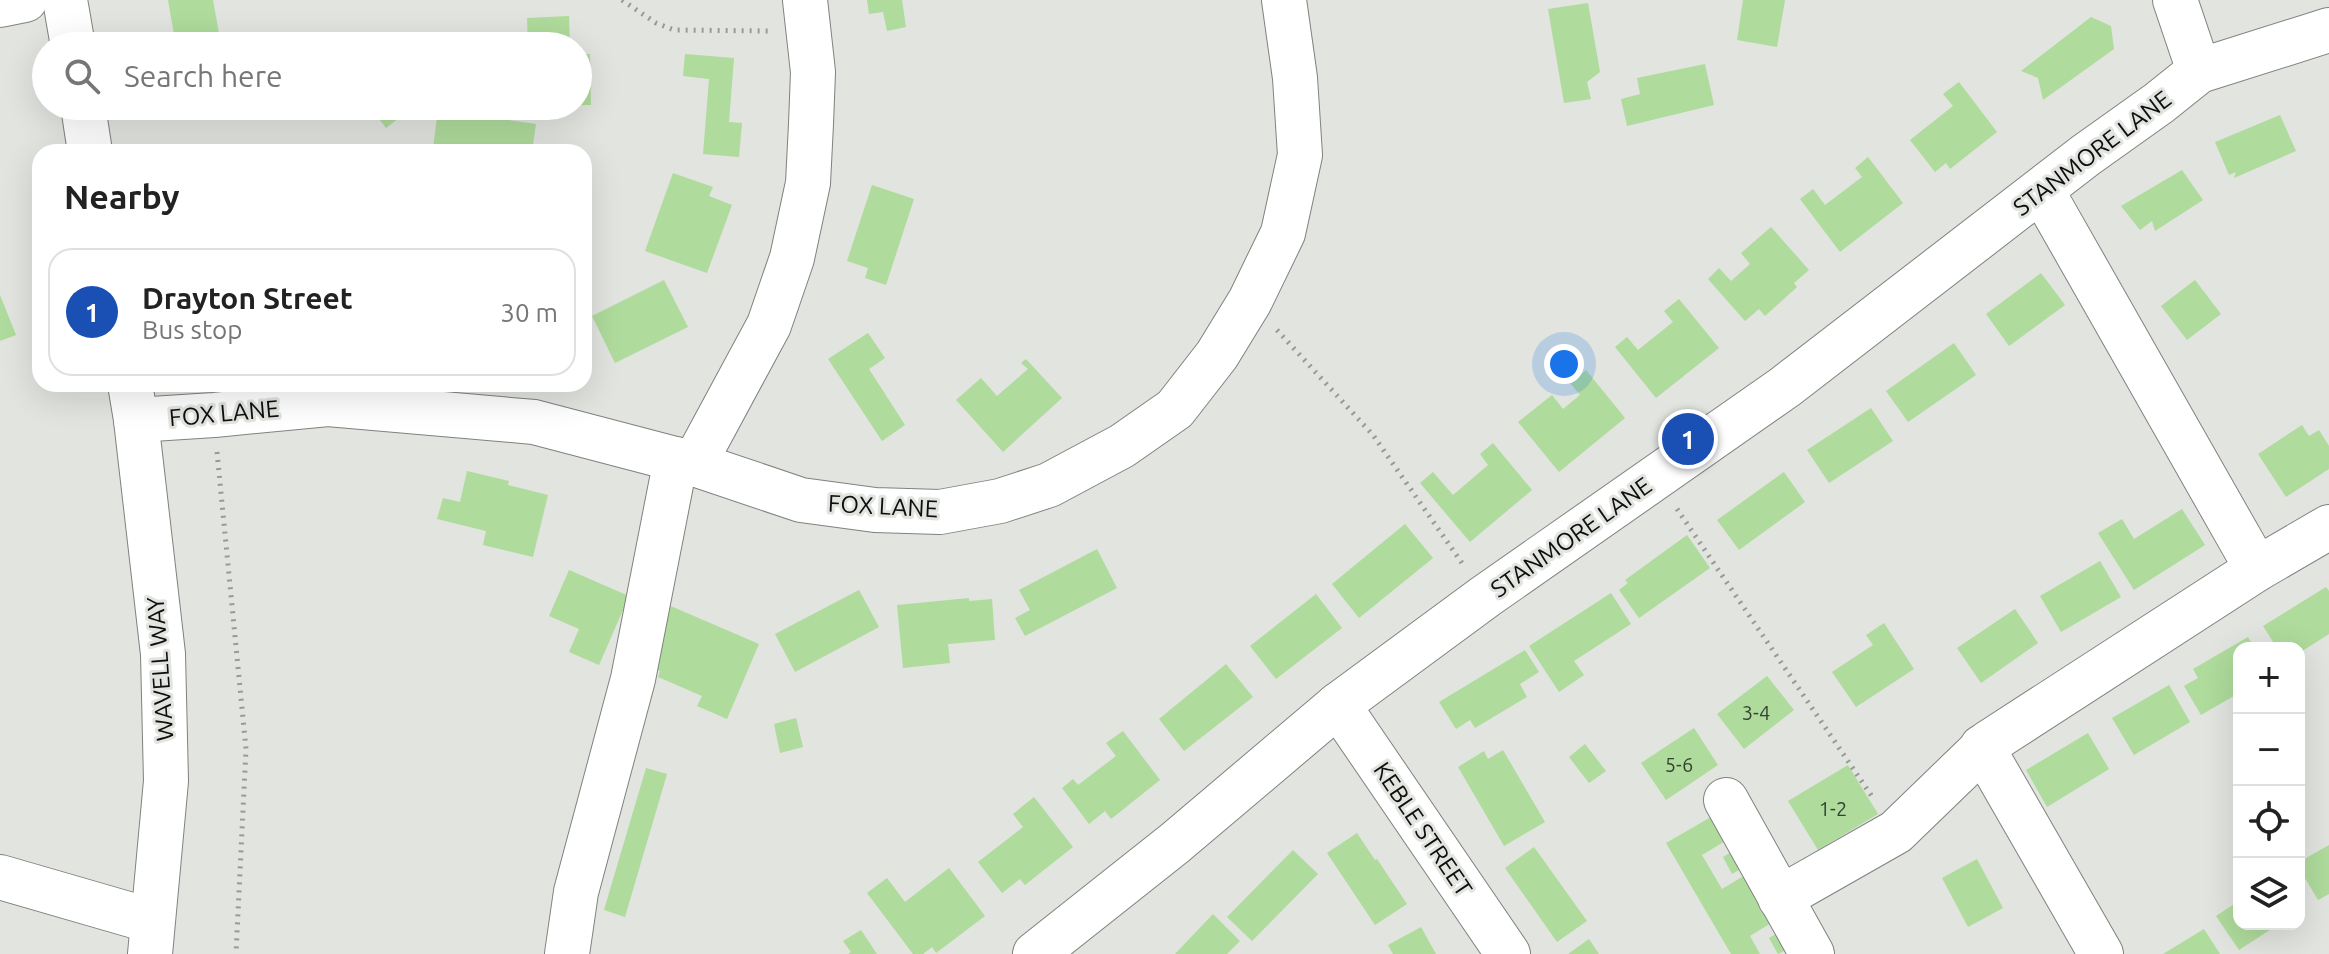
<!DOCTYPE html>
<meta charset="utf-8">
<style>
body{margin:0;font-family:Ubuntu,sans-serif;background:#f6f6f6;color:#222}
.controls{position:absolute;right:24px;bottom:24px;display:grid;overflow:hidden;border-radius:16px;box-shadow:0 8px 32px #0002}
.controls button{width:72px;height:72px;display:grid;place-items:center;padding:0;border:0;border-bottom:2px solid #e0e0e0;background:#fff;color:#222;font:40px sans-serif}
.you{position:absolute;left:1564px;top:364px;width:28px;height:28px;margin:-20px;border:6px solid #fff;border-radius:50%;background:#1a73e8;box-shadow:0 0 0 12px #1a73e833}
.badge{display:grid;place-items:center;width:52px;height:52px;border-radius:50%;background:#db2777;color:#fff;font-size:26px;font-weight:700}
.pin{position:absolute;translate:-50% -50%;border:4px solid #fff;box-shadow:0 2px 8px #0006}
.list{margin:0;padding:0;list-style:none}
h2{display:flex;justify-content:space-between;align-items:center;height:104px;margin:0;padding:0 32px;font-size:34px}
h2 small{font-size:26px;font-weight:400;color:#767676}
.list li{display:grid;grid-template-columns:52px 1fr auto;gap:24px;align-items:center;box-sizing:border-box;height:128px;margin:0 16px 16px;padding:0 16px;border:2px solid #e0e0e0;border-radius:24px}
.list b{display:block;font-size:30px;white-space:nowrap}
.list p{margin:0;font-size:26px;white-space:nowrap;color:#767676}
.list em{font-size:26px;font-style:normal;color:#767676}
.icon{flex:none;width:44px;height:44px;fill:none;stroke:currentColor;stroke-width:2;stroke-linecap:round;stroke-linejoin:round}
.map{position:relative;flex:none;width:2329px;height:954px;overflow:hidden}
.search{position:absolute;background:#fff;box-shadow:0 8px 32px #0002;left:32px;top:32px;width:560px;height:88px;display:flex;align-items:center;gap:20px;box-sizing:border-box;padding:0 28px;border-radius:44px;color:#767676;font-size:30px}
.panel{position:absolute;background:#fff;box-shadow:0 8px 32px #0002;left:32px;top:144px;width:560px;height:248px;border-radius:24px}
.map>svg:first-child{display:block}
.building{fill:#afdb9c}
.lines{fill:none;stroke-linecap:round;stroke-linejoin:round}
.minor-casing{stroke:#7f827e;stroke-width:46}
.path{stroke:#989a97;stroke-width:5;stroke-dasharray:2 6;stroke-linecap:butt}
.minor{stroke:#fff;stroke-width:44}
.labels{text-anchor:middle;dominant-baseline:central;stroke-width:6;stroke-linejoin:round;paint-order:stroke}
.number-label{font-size:20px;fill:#364131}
.street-label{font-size:24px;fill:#0d0e0d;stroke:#e1e4df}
</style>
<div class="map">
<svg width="2329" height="954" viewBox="0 0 2329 954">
<rect width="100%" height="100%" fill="#e1e4df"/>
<g class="building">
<polygon points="168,0 213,0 221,44 207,46 176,46"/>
<polygon points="867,0 902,0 906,27 887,31 883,12 869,14"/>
<polygon points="1743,0 1785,0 1777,47 1737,40"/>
<polygon points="1588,3 1600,72 1587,82 1591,99 1564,103 1548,9"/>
<polygon points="569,16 570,46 528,46 527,18"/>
<polygon points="2091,17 2111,26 2114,49 2043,100 2038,78 2021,71"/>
<polygon points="352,37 359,46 340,46"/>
<polygon points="578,54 590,54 591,105 578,105"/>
<polygon points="685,54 734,58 729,122 742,123 739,157 703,154 709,79 683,76"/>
<polygon points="1705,64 1714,105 1627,126 1621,99 1640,94 1637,78"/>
<polygon points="1959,82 1997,132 1950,169 1946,163 1935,172 1910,140 1953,106 1943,94"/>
<polygon points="369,106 404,106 408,111 386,128"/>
<polygon points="438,110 536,124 532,152 461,152 433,148"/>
<polygon points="2280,115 2296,151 2234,178 2236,172 2229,175 2215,142"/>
<polygon points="1868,157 1903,203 1840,252 1800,199 1813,189 1825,205 1862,177 1855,168"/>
<polygon points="2182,170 2203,200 2155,231 2152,221 2140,230 2121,206"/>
<polygon points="673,173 713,187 709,196 732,205 707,273 645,251"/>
<polygon points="872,185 914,199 886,285 865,278 868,268 847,261"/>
<polygon points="1771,227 1809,270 1794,283 1797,287 1765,316 1759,309 1745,321 1708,279 1719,268 1731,281 1750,264 1741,253"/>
<polygon points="2041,273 2065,305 2009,346 1986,314"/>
<polygon points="664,280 688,327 615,363 592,316"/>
<polygon points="2195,280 2221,314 2187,340 2161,306"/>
<polygon points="0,295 16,335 0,341"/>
<polygon points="1679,299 1719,348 1656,398 1615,347 1627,337 1638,350 1673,322 1664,311"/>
<polygon points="868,333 885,358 869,369 905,425 882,441 828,359"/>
<polygon points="1954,343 1976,375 1908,422 1886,391"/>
<polygon points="1026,359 1062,398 1003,452 956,400 981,378 997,396 1028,369 1021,363"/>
<polygon points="1586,370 1625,418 1559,472 1518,422 1552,395 1563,409 1580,395 1570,383"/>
<polygon points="1871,408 1893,441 1829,483 1807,450"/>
<polygon points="2302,425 2309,436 2319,430 2329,446 2329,469 2286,497 2258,454"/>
<polygon points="1493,443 1532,490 1470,542 1420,483 1433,472 1453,495 1488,465 1480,454"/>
<polygon points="467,471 509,481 508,485 548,495 533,557 483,545 486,531 437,519 443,498 460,502"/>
<polygon points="1784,472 1805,502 1739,550 1717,520"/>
<polygon points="2182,509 2205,545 2134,590 2098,533 2122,519 2134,539"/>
<polygon points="1405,524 1433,558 1359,618 1332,584"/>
<polygon points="1687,535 1710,568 1639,618 1619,590 1628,583 1625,580"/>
<polygon points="1097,549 1117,588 1025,636 1015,618 1030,610 1019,590"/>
<polygon points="2100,561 2121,597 2061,632 2040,596"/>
<polygon points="569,570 629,596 599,665 569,652 579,629 549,616"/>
<polygon points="2326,587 2329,591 2329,634 2299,653 2299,648 2277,648 2263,626"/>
<polygon points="859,590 879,627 795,672 775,634"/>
<polygon points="1611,593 1631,624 1574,661 1584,675 1559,692 1529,646"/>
<polygon points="1316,594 1342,628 1276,679 1250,646"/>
<polygon points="969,598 969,601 992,599 995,640 948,644 950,663 903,668 897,605"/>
<polygon points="666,604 759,644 727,719 697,706 702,696 658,677 660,671 640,663"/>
<polygon points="2015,609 2038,643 1981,683 1957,648"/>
<polygon points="1884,623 1914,669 1856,707 1832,672 1873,645 1866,635"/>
<polygon points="2248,637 2255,648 2239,648 2239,693 2201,715 2184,686 2198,678 2193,669"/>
<polygon points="1525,650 1539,672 1520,684 1527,697 1475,728 1470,720 1456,729 1439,702"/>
<polygon points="1226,664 1253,697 1184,751 1159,719"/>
<polygon points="1767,676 1794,710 1744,749 1717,714"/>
<polygon points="2169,685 2190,722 2134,755 2112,718"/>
<polygon points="796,718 803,747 780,753 774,724"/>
<polygon points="1694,728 1718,765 1666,800 1641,763"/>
<polygon points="1123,731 1160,780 1111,819 1105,811 1089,824 1062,788 1073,779 1078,785 1116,756 1106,743"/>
<polygon points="2088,733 2109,769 2047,807 2026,770"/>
<polygon points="1585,744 1606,771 1589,783 1569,757"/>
<polygon points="1503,750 1545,822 1504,846 1458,767 1484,751 1488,759"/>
<polygon points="1848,765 1878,814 1818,850 1788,801"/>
<polygon points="646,768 667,774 625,917 604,910"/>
<polygon points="1034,797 1073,847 1025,885 1020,879 1002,893 978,862 1023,827 1013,814"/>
<polygon points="1723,810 1737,834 1702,855 1722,889 1757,868 1784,915 1750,936 1760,954 1731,954 1666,843"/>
<polygon points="1357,833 1375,860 1377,859 1407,904 1375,925 1327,853"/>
<polygon points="2329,845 2329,894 2318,900 2299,868 2299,862"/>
<polygon points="1534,847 1587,921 1557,942 1505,868"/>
<polygon points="1738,848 1748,865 1732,874 1723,857"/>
<polygon points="1293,850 1318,874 1252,941 1227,917"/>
<polygon points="1977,859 2003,908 1968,927 1942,878"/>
<polygon points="949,868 985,916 936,953 932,947 923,954 913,954 867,893 887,878 905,902"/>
<polygon points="2239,901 2239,924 2279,924 2239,950 2216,916"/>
<polygon points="1213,914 1240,941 1227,954 1175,954"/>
<polygon points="1421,927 1436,954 1393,954 1388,945"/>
<polygon points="1785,929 1794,946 1778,954 1769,938"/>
<polygon points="2204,929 2220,954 2163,954"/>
<polygon points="861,930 877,954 848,954 851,952 843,941"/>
<polygon points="1589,939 1599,954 1568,954"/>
</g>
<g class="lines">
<g class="minor-casing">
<g id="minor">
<polyline points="65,0 73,46"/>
<polyline points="2175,0 2199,71"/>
<polyline points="0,5 25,0"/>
<polyline points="83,106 90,152"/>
<polyline points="2042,191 2257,569"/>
<polyline points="130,384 136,420 163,654 166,781 150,954"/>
<polyline points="136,420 214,415 328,404 534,422 694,464 801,500 875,510 940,512 1000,501 1049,485 1122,446 1175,409 1217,355 1250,301 1283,233 1300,155 1295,78 1284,0"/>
<polyline points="694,464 769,325 792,258 808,183 811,124 813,72 805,0"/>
<polyline points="1338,705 1508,954"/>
<polyline points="1982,747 2101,954"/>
<polyline points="1726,800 1812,954"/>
<polyline points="0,877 152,921"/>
<polyline points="1780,898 1896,832 1988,743 2257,569 2329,527"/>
<polyline points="567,954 576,892 633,679 676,459"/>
<polyline points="1035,954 1175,843 1338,705 1486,596 1785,387 2086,155 2159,103 2199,71 2329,30"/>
</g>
</g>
<g class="path">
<polyline points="622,0 656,23 674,30 771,31"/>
<polyline points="1277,330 1373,435 1464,566"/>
<polyline points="217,452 246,749 236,954"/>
<polyline points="1677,509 1873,798"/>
</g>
<use href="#minor" class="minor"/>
</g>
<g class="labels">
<g class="number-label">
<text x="1756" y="712">3-4</text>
<text x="1679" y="764">5-6</text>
<text x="1833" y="808">1-2</text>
</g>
<g class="street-label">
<text transform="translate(2092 153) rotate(-37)">STANMORE LANE</text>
<text transform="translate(224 413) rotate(-5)">FOX LANE</text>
<text transform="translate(883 506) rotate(3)">FOX LANE</text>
<text transform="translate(1571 537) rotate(-35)">STANMORE LANE</text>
<text transform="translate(160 669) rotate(-94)">WAVELL WAY</text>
<text transform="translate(1423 829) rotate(56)">KEBLE STREET</text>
</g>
</g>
</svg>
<div class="controls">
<button>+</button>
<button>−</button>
<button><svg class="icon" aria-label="locate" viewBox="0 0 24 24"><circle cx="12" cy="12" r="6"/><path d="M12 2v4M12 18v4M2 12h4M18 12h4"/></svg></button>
<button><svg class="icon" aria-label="layers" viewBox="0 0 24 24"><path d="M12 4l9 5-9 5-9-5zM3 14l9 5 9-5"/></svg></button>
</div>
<div class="you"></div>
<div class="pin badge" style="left:1688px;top:439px;background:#1a4fb4">1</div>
<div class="search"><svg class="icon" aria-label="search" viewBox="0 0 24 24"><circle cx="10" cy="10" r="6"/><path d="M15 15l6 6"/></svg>Search here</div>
<section class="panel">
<h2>Nearby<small></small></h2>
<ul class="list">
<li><span class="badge" style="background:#1a4fb4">1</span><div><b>Drayton Street</b><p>Bus stop</p></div><em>30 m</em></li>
</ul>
</section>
</div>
